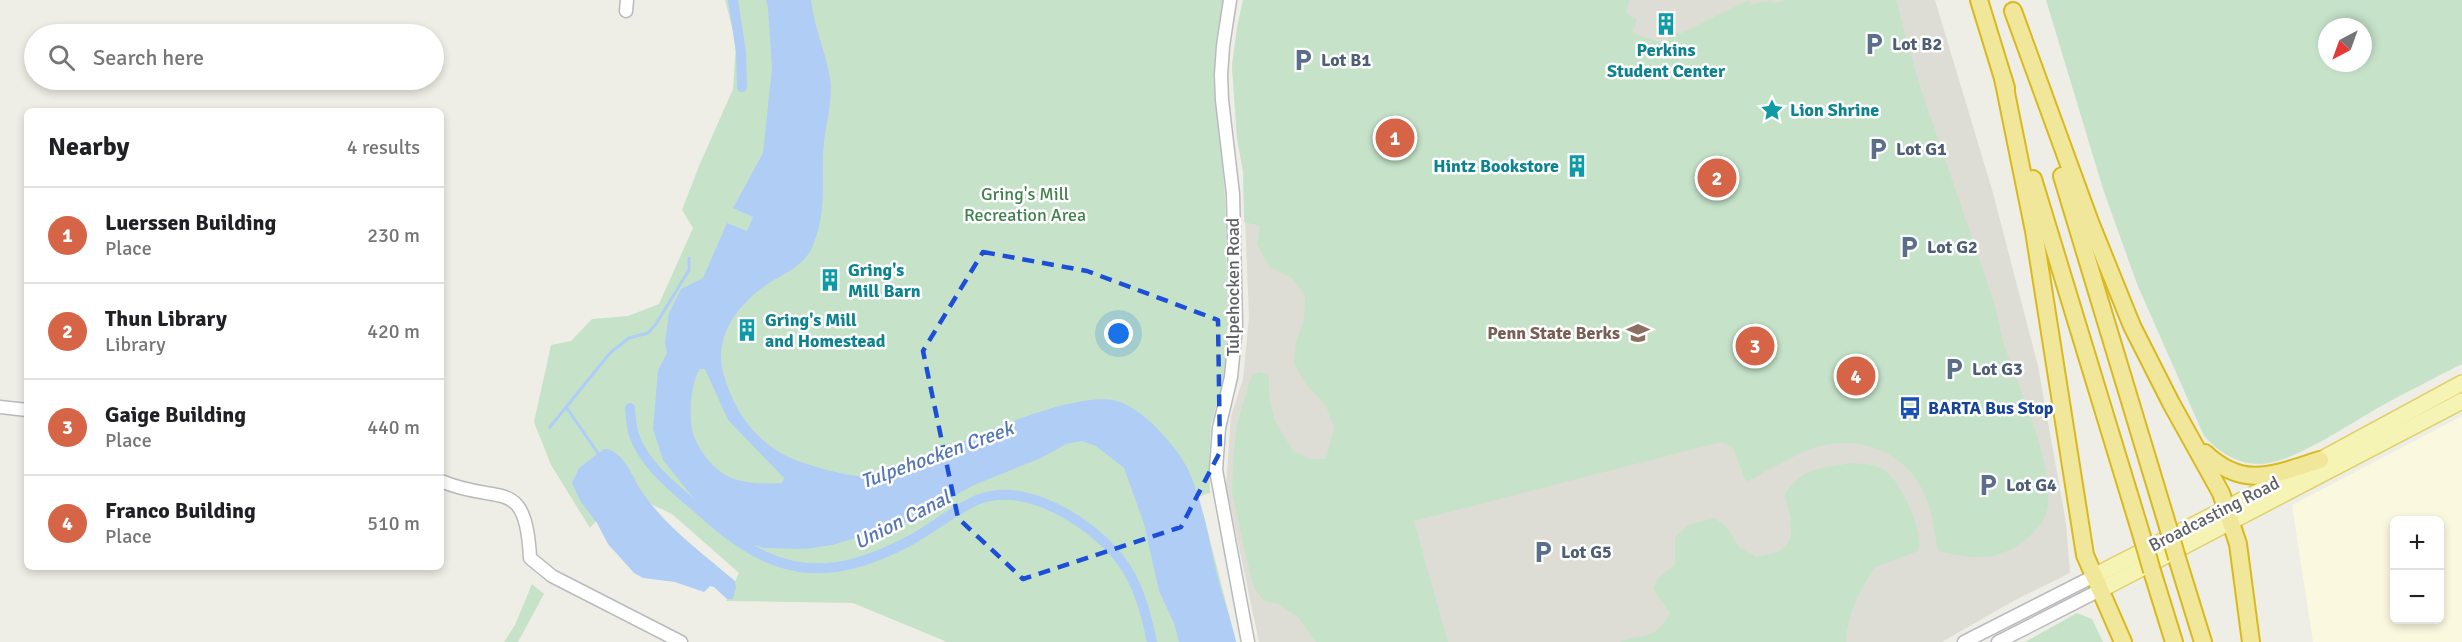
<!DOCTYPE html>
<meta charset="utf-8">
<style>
body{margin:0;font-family:Signika,sans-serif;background:#f2f2f2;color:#202124}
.controls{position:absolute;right:18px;bottom:18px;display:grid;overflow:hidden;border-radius:9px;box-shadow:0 3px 9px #0003}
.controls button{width:54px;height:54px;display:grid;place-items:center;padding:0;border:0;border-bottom:2px solid #e0e0e0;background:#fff;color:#202124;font:30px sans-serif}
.compass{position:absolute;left:2318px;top:18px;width:54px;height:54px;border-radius:50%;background:#fff;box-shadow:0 3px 9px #0003;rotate:221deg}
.you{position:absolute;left:1119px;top:334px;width:21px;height:21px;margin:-15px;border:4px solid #fff;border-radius:50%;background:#1a73e8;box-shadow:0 0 0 9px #1a73e833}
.badge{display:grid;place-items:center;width:39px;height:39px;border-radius:50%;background:#d56546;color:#fff;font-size:20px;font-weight:700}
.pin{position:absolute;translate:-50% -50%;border:3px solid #fff;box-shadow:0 2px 6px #0006}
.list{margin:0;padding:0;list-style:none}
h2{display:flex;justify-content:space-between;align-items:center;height:78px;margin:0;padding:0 24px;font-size:26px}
h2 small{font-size:20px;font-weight:400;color:#757577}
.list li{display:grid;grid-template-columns:39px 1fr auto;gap:18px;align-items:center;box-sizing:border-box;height:96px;padding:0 24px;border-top:2px solid #e0e0e0}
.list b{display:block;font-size:22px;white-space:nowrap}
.list p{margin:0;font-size:20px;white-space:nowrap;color:#757577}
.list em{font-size:20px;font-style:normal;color:#757577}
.icon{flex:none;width:33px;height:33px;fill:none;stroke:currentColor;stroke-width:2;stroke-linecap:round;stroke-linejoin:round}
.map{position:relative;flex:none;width:2462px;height:642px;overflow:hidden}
.search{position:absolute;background:#fff;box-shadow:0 3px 9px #0003;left:24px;top:24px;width:420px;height:66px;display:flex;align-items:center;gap:15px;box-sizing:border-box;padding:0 21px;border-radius:33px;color:#757577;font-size:22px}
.panel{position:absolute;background:#fff;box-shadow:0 3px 9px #0003;left:24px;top:108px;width:420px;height:462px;border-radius:9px}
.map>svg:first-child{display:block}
.commercial{fill:#faf8df;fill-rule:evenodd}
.education{fill:#deddd5}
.green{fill:#c6e3ca;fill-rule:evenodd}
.water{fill:#b0cdf5;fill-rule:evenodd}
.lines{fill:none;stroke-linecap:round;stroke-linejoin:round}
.stream{stroke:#b0cdf5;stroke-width:3}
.canal{stroke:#b0cdf5;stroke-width:10}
.minor-casing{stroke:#b8babe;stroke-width:15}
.major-casing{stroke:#e1d16d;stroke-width:18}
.highway-casing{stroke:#d9b91b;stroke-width:20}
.minor{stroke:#fff;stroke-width:12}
.major{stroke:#f6f4b4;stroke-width:15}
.highway{stroke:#f1e79b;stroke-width:16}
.highway-bridge-casing{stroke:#d9b91b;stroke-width:20;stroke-linecap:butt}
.highway-bridge{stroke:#f1e79b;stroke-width:16}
.marked{fill:none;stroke:#1d4ed8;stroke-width:4.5;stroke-dasharray:12 8;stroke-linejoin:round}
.labels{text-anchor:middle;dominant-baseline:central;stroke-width:5;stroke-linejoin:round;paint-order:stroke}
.service-label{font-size:18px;font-weight:bold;fill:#4e5e75;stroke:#fff;text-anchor:start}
.culture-label{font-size:18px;font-weight:bold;fill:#0d838f;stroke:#fff;text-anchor:start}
.park-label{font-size:18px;fill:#40814d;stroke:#fff}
.street-label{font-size:18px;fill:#5e6065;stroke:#fff}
.education-label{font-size:18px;font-weight:bold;fill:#785e54;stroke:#fff;text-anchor:end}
.transit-label{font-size:18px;font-weight:bold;fill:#164399;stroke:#fff;text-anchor:start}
.water-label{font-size:20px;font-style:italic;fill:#5576b6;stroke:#fff}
</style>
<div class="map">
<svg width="2462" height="642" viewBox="0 0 2462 642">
<rect width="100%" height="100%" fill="#eeeee6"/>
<path class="commercial" d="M2462,416V642H2313L2292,505ZM2394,520H2440V620H2394Z"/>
<polygon class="education" points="1243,0 1935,0 1993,193 2038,366 2066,523 2070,573 2015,600 1942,642 1259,642 1226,486 1231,416 1243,379 1249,317 1243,171 1237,138 1232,66 1237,28"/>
<g class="green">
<polygon points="725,0 1225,0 1215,74 1225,196 1228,325 1224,378 1211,425 1209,463 1210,493 1197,497 1204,516 1236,642 947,642 853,603 726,601 739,573 672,514 623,491 590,528 551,465 534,422 551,345 571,341 592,319 628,316 659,304 693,228 682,210 699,166 733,89 736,42"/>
<path d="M1243,0H1630L1626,13L1637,19L1633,33L1666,44L1671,32L1679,34L1749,0L1752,5C1761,1 1766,0 1775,3L1788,0H1896L1918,80L1995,305C1998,317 2000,329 2003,341C2016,382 2061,477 2045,516C2041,527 2029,537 2021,543C1994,563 1969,558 1938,551C1934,532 1932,510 1924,493C1903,447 1849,431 1803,452C1784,461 1766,472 1746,482L1733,448L1721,442L1414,521L1448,642H1316L1297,616L1278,604L1264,601L1254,588L1245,552L1232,492L1233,462L1237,423L1252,374L1261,372L1269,376V396L1275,421L1293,451L1311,459H1326L1334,428L1326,406L1307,386L1294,363L1296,342L1304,318L1305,295L1292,278L1269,267L1257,244L1260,226L1244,222L1243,171L1237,138L1232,66L1237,28Z"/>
<path d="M2046,0H2462V364C2433,379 2404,393 2376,409C2348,425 2291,464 2260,464C2236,464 2219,452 2204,436L2137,284L2103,189ZM2327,27H2363V63H2327Z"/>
<path d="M1853,463C1863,464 1872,464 1881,468C1901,478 1923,530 1919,551L1875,567C1860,591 1847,614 1846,642H1619C1645,632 1654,642 1670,613L1653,589L1657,579L1675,564V537L1688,525L1714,518L1726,526L1740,548L1757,557C1764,555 1775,554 1781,550C1799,539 1788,510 1785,494C1803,466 1823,468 1853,463Z"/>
<polygon points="532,584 544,594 518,642 504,642 515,625"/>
<polygon points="2077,613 2092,619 2103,642 2025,642"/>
</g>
<g class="water">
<path d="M766,0H811C814,25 824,48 829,73C834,96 827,119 824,142C820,182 829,210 811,250C802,267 781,275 766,285C737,305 714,337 723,372C734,413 758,446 798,461C816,467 847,477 866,476C896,474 941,451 969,439C1004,424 1076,394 1113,400C1141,405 1180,449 1190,474C1204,506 1209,542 1217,575C1223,598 1231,619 1236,642H1179L1174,623L1159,591L1144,524L1124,468L1096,446L1082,441L1066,444L1041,458L974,485L903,524L832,545L805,549L764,548L745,542L713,518L691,495L663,460L653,429L658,370L667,353L665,343L669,313L681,289L703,278L727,223L747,231L753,217L733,208L763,153L772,68L768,8ZM700,369H705L728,420L784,478L782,483C766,484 742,484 727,476C714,469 702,454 696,441C687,425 690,383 700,369Z"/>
<path d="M604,449C623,449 633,478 642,492C667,528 702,553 735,581L736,588L733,599H727L714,587L710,586L704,592L675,582L643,578L634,573L608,544L597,523L581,502L572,483L579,468Z"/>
</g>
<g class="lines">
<g class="stream">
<polyline points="566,407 600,456"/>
<polyline points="550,427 610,353 629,338 648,333 656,324 689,270 689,258"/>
</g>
<g class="canal">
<polyline points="733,0 741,52 742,87"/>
<path d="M630,408C631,416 631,426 634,435C644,466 678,491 702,512C773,577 826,585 911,540C933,528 954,510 977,500C1025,480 1090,522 1119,558C1138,582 1146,613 1152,642"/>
</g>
<g class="minor-casing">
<g id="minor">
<polyline points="1230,0 1223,46 1221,75 1222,100 1233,194 1236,326 1231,377 1219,428 1216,470 1248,642"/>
<polyline points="626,11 627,0"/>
<polyline points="0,407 27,410"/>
<path d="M441,481C499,506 526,474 530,558L552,576L681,642"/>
<polyline points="1964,642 2094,576"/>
<polyline points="1998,642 2100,590"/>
</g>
</g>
<g class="major-casing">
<g id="major">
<polyline points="2094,576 2320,460 2462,383"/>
<polyline points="2100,590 2462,401"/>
</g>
</g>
<g class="highway-casing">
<g id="highway">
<polyline points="1979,0 2006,88"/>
<polyline points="2013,11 2090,222 2132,326 2171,403 2221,493 2238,544 2251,642"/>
<polyline points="2003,78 2034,231 2085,555 2123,642"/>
<polyline points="2062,176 2168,527"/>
<polyline points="2033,179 2143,540"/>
<path d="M2205,453C2244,490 2275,474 2320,460"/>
<polyline points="2177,558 2203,642"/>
<polyline points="2152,571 2174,642"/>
</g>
</g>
<use href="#minor" class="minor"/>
<use href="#major" class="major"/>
<use href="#highway" class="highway"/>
<g class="highway-bridge-casing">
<g id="highway-bridge">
<polyline points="2168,527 2177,558"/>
<polyline points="2143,540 2152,571"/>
</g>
</g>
<use href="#highway-bridge" class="highway-bridge"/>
</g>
<path class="marked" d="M983,252L1087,271L1218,320L1220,452L1181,527L1023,579L958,518L923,351Z"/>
<defs>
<g id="building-bare" transform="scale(1.8)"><path d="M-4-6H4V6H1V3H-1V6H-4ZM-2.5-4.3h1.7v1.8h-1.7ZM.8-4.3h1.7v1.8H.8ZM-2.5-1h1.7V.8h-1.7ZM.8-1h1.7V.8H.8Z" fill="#0f9aa8" stroke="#fff" stroke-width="2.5" paint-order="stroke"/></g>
<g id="parking-bare" transform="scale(1.8)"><path d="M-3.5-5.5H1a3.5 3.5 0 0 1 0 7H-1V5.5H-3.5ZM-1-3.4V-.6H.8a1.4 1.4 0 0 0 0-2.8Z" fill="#5c6f8a" stroke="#fff" stroke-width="2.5" paint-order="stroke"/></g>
<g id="sight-bare" transform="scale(1.8)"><path d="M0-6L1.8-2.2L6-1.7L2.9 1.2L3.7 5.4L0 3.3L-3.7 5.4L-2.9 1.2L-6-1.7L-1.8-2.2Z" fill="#0f9aa8" stroke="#fff" stroke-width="2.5" paint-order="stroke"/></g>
<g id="university-bare" transform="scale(1.8)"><path d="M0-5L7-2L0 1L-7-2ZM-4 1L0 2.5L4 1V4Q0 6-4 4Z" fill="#8d6e63" stroke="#fff" stroke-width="2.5" paint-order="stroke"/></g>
<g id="bus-bare" transform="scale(1.8)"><path d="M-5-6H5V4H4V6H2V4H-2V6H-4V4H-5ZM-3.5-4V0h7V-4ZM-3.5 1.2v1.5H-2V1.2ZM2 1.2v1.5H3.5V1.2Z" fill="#1a4fb4" stroke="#fff" stroke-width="2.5" paint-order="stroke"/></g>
</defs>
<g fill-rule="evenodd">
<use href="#building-bare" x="1666" y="24"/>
<use href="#parking-bare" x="1874" y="44"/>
<use href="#parking-bare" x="1303" y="60"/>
<use href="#sight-bare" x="1772" y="110"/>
<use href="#parking-bare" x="1878" y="149"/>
<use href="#building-bare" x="1577" y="166"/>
<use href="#parking-bare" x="1909" y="247"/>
<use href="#building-bare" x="830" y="280"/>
<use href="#building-bare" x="747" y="330"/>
<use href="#university-bare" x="1638" y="333"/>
<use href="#parking-bare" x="1954" y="369"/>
<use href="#bus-bare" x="1910" y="408"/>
<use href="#parking-bare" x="1988" y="485"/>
<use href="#parking-bare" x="1543" y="552"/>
</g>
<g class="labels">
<g class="service-label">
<text x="1892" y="44">Lot B2</text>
<text x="1321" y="60">Lot B1</text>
<text x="1896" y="149">Lot G1</text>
<text x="1927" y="247">Lot G2</text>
<text x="1972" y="369">Lot G3</text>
<text x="2006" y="485">Lot G4</text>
<text x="1561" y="552">Lot G5</text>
</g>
<g class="culture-label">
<text x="1666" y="50" text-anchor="middle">Perkins<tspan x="1666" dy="21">Student Center</tspan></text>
<text x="1790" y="110">Lion Shrine</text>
<text x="1559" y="166" text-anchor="end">Hintz Bookstore</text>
<text x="848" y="270">Gring's<tspan x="848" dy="21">Mill Barn</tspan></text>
<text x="765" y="320">Gring's Mill<tspan x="765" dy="21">and Homestead</tspan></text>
</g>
<g class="park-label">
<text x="1025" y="194">Gring's Mill<tspan x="1025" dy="21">Recreation Area</tspan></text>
</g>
<g class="street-label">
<text transform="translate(1233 287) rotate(-90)">Tulpehocken Road</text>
<text transform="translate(2214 514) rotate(-27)">Broadcasting Road</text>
</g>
<g class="education-label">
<text x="1620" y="333">Penn State Berks</text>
</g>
<g class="transit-label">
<text x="1928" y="408">BARTA Bus Stop</text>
</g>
<g class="water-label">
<text transform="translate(937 455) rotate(-20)">Tulpehocken Creek</text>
<text transform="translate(902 520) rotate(-27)">Union Canal</text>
</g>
</g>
</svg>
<div class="controls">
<button>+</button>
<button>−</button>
</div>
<svg class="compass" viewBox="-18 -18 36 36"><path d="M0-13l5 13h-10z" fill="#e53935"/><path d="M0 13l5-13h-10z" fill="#757577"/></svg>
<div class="you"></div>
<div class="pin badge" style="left:1395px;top:138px">1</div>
<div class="pin badge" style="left:1717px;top:178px">2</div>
<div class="pin badge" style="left:1755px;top:346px">3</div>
<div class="pin badge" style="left:1856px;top:376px">4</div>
<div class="search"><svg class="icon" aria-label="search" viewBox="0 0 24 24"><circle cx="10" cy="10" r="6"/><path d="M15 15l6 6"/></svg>Search here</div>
<section class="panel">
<h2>Nearby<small>4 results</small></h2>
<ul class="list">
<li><span class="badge">1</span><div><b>Luerssen Building</b><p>Place</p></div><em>230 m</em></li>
<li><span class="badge">2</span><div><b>Thun Library</b><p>Library</p></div><em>420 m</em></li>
<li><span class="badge">3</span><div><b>Gaige Building</b><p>Place</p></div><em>440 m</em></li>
<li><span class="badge">4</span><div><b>Franco Building</b><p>Place</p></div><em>510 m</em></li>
</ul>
</section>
</div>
